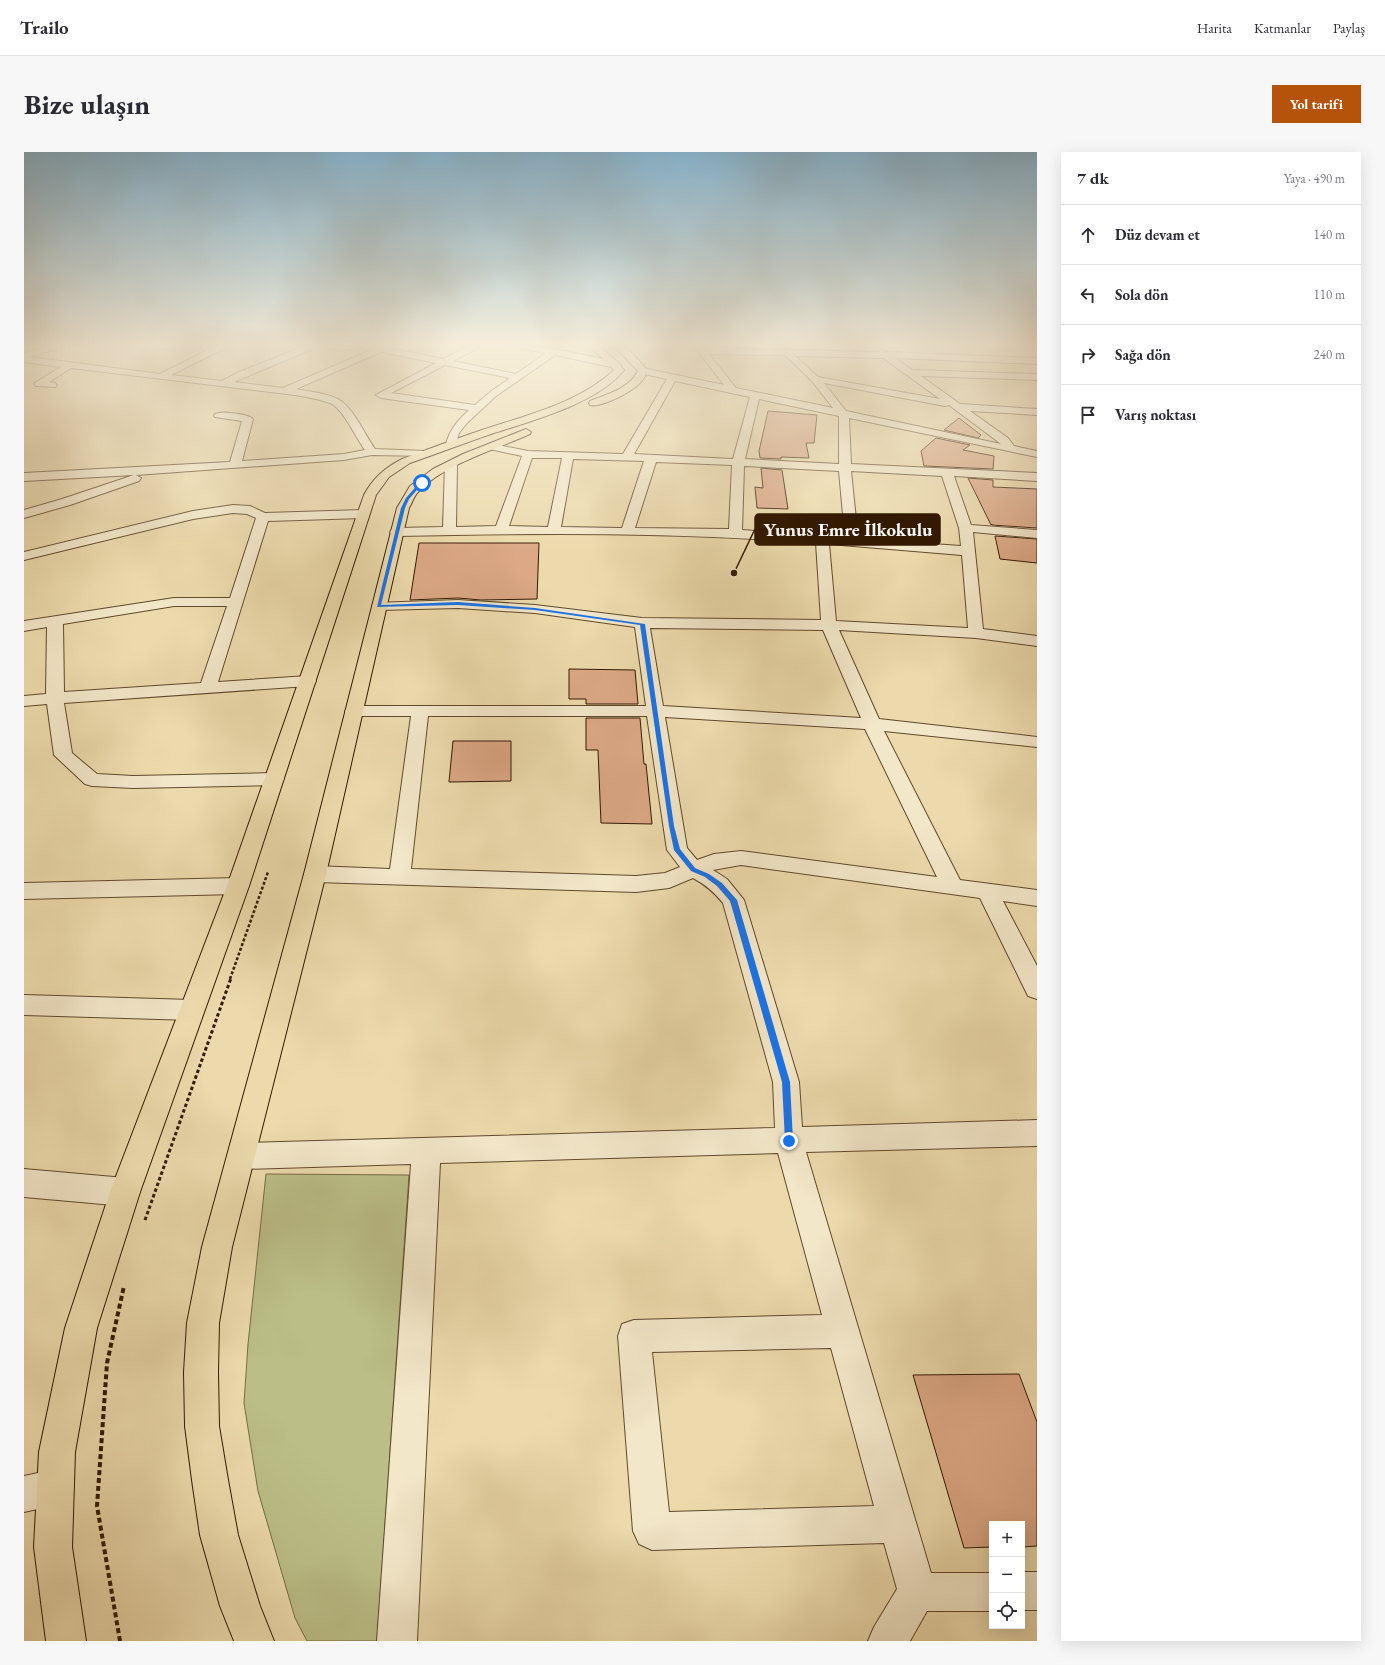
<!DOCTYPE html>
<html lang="tr">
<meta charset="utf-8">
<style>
body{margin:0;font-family:"EB Garamond",serif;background:#f7f7f7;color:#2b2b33}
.controls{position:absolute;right:12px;bottom:12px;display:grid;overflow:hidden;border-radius:0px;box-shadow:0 4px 16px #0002}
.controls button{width:36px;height:36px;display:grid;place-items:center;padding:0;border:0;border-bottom:1px solid #e1e1e2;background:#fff;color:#2b2b33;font:20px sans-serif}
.stop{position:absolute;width:12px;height:12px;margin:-9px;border:3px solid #1a73e8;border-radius:50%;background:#fff}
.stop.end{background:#1a73e8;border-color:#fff;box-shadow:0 1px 4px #0008}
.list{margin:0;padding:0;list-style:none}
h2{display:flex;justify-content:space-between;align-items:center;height:52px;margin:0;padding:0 16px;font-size:17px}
h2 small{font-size:13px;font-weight:400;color:#7c7c81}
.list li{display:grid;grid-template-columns:26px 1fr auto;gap:12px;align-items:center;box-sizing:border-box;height:60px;padding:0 16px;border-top:1px solid #e1e1e2}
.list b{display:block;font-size:15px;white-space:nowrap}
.list em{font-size:13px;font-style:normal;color:#7c7c81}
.icon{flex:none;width:22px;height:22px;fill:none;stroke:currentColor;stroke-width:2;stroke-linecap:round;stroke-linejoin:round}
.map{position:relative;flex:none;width:1013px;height:1489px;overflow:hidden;border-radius:0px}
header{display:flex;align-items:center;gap:24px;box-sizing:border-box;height:56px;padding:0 20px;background:#fff;border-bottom:1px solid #e1e1e2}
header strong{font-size:19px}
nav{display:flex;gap:22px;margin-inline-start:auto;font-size:14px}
.intro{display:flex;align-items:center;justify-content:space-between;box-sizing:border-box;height:96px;padding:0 24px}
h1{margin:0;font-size:28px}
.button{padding:10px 18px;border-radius:0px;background:#b45309;color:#fff;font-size:14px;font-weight:700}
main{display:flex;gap:24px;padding:0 24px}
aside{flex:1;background:#fff;border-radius:0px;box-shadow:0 4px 16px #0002}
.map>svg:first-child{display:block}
.green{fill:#bbbe87;stroke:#766c44}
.building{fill:#dca886;stroke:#321900}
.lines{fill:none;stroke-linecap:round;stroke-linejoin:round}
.minor-casing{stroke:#60492b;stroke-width:2}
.major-casing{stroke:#321900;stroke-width:2}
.path-far2{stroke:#321900;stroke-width:2.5;stroke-dasharray:3 2;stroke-linecap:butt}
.path-far1{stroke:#321900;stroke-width:3;stroke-dasharray:3.5 2.5;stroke-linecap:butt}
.path{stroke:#321900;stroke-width:4;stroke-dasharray:5 3;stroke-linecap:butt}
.minor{fill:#f3e7c9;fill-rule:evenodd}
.major{fill:#ecdaac;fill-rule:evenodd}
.route{fill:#1a73e8}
.leader{fill:none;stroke:#321900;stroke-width:1.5}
.callout-dot{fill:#321900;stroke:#f3e7c9;stroke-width:1.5}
.callout{fill:#321900;stroke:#321900;stroke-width:1.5}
.callout-label{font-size:19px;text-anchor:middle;font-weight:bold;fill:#fff}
</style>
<header>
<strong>Trailo</strong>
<nav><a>Harita</a><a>Katmanlar</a><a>Paylaş</a></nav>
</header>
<div class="intro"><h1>Bize ulaşın</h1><a class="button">Yol tarifi</a></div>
<main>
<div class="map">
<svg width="1013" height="1489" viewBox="0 0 1013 1489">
<rect width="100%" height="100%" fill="#ecdaac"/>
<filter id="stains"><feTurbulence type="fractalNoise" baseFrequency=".005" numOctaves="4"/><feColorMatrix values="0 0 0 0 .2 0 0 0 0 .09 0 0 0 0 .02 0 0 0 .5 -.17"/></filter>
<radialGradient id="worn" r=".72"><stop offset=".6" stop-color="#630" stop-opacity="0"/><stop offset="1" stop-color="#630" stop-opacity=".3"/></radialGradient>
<g class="green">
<polygon points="538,194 564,194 578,206 535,197"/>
<polygon points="242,1022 385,1023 353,1489 283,1489 271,1466 234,1339 220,1251 224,1192"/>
</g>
<g class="building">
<polygon points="744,259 793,263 790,291 782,291 785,306 757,305 757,307 736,306 735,299"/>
<polygon points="935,266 957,283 954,286 920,278"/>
<polygon points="912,286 946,293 939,298 970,304 969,317 900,314 897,299"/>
<polygon points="737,316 758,318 764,357 733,356 731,335 739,336"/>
<polygon points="944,326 969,328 969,335 1013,337 1013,376 968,373 968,372 967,373"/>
<polygon points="971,384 1013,387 1013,411 976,407"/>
<polygon points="395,391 515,391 513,447 457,448 434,446 386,448"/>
<polygon points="545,517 611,518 614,552 562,552 562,547 545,547"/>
<polygon points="562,566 616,566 620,612 622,612 628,672 577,671 574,598 562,598"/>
<polygon points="429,589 487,589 487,629 425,630"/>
<polygon points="995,1222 1013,1270 1013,1394 998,1395 998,1372 968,1372 968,1395 940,1396 889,1223"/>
</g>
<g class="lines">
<g class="minor-casing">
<g id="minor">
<path d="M26,194H38L37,196L6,205L136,222L192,194H202L201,196L147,223L198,229L215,220L281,194H292L291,196L210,230L259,236L347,198L339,196L338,194H364L365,196L419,207L445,194H455L454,196L429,209L492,222L522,201L496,196L495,194C527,194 560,204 592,210L597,213L592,216L531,203L472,244L443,271L435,281L432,292L427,295L422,292C426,277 434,268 445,258L357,246L352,243L412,211L357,200L272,237C286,240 305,241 317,249C331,259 341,283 351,297L401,299L405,300L407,302L405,304L348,303L320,308L112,323L117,326L115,329L46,353L0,366V358L38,347L110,323L0,329V321L206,310L218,269L191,265L190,263C194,258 225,262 229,267L218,309L320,302L341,298C332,286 320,259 308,252C296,247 283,245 271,243L47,216L25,230L31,231L33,233L31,235L12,234L10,232L12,230L37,215L0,210V201ZM421,213L486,226L466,240L451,253L367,241Z"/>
<polygon points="133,194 150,194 151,195 147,198 134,196"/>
<path d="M301,194H333C326,200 308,200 301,194Z"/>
<path d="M670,194H678L680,196L854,200L858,198L863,200L1013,206V212L871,206L888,218L1013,222V228L897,224L936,252L1013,257V263L946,259L984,286L990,294L1013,299V305L825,266L827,312L1013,321V329L930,324L947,373L1013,378V386L949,380L959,477L1013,484V494L952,486L815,478L855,567L1013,585V595L860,579L936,728L1013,738V754L979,749L1013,814V847L1004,844L956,746L717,713L689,718L703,727L720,748L775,930L778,975L1013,968V994L782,1000L907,1421H968V1459H903L886,1489H844L850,1475L873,1437L860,1391L628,1398L615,1392L609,1379L594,1184L598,1172L610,1168L798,1163L754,1001L416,1011L393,1489H353L387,1012L218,1017L208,1013L204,1004L208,995L218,991L751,976L749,930L699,751C690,740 682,733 669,726L645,736L612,740L291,730L283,727L280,722L283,717L291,714L366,717L387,564H330L324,563L321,559L324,555L330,554H622L611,475L511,461L434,456L355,458L350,457L348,454L350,451L434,448L511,453L618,466L797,468L792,391C652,380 513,381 373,384L368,383L366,380L368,377L373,376L419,375L421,313L423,311H431L433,313L432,375L472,374L498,304L465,297L463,295L465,293L469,292L504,299L599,302L643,227L616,221L614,219L616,217L619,216L700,233ZM685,202L761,203L788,229L809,256L712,236ZM771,204L859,206L916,247L794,225ZM651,229L726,245L709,307L610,302ZM800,231L921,254L925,253L977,292L822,259ZM735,247L815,264V312L721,307ZM508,306H538L524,375L485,374ZM549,307L620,309L598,376L537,375ZM632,310L708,313L705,377L611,376ZM720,314L815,319L821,385L718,378ZM827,319L918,324L935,376L937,394L834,387ZM805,392L938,403L944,476L812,469ZM626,476L799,478L837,566L639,554ZM404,564H623L643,698L656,715L641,721L612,724L387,717ZM641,565L841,577L913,725L717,699L690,702L673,708L663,696ZM807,1196L850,1354L645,1360L628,1200Z"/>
<path d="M209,353L226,354L241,361L339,358L343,359L345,362L343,365L339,366L244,369L194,530L284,524L290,525L292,529L290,533L284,534L40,551L48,601L73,622L109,624L250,621L257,623L260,627L257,631L250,633L109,636L68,634L61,632L30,603L23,552L0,554V544L22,542L23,475L0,479V469L150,446H206L232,366L223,362L209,361L169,367L0,408V400L169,359ZM150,454H203L177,531L40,540L39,472Z"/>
<polygon points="214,726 222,729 225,734 222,739 214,742 0,747 0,731"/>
<polygon points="0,843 168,848 177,851 180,858 177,865 168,868 0,863"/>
<polygon points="0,1017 101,1026 111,1030 116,1040 111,1050 101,1054 0,1045"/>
<polygon points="32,1317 45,1322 50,1335 45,1348 32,1353 0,1360 0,1324"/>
<rect x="998" y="1420" width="15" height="38"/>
</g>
</g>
<g class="major-casing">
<g id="major">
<path d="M566,194H575L595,211L600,218C574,252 503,270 464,283C438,292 412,302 386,311L365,325L352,343L225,734L116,1040L73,1176L51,1300L48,1395L62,1489H22L10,1395L15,1300L41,1176L86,1040L203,734L340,343C349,326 361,316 378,307C405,297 431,287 458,278C503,263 555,251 590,218Z"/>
<path d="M590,194H599L610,203L624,219C621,224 619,228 615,232C607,240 577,256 566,253L565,251L566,249C583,242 605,237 614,219Z"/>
<path d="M502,277L507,280L506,282C473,297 418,313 394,340C390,344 388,351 385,356L302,722L208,1095L195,1171L194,1220L195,1274L204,1328L214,1383L236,1454L250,1489H210L196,1454L176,1383L168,1328L161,1274L160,1220L163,1171L178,1095L280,722L373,356L386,334L409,317L439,302Z"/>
</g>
</g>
<polyline class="path-far2" points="206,827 244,720"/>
<polyline class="path-far1" points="121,1068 207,826"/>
<polyline class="path" points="96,1489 73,1354 83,1211 100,1134"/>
<use href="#minor" class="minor"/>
<use href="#major" class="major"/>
</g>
<linearGradient id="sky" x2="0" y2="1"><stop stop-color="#88b6d1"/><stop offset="0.48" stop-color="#f6eeda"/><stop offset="1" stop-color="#f6eeda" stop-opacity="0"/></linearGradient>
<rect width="1013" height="402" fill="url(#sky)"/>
<polygon class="route" points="396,330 399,331 385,347 381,356 357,453 434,450 511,456 621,472 650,674 656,697 671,716 685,722 698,731 713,748 766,930 769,989 768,992 762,992 761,989 758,930 706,749 693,734 681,725 667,719 650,698 645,674 616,473 511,458 434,453 353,455 377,356 382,346"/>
<path class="leader" d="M710 421L731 377"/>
<circle class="callout-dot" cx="710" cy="421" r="4"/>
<rect class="callout" x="731" y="362" width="185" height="31" rx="4"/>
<g class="callout-label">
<text x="824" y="384">Yunus Emre İlkokulu</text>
</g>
<rect width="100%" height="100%" filter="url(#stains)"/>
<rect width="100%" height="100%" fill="url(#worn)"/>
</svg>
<div class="controls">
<button>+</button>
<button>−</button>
<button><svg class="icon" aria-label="locate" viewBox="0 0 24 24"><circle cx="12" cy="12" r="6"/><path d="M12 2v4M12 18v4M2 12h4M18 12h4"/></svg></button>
</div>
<div class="stop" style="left:398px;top:331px"></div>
<div class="stop end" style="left:765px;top:989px"></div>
</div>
<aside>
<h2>7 dk<small>Yaya · 490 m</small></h2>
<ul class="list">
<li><svg class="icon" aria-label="ahead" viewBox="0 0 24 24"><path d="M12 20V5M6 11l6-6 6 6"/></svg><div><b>Düz devam et</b></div><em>140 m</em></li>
<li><svg class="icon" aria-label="left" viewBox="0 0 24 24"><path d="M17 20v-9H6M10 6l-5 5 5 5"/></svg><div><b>Sola dön</b></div><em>110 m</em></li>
<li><svg class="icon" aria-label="right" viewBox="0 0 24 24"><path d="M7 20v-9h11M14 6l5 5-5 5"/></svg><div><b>Sağa dön</b></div><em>240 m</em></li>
<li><svg class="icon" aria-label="arrive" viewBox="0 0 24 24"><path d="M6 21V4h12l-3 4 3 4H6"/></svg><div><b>Varış noktası</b></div></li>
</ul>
</aside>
</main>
